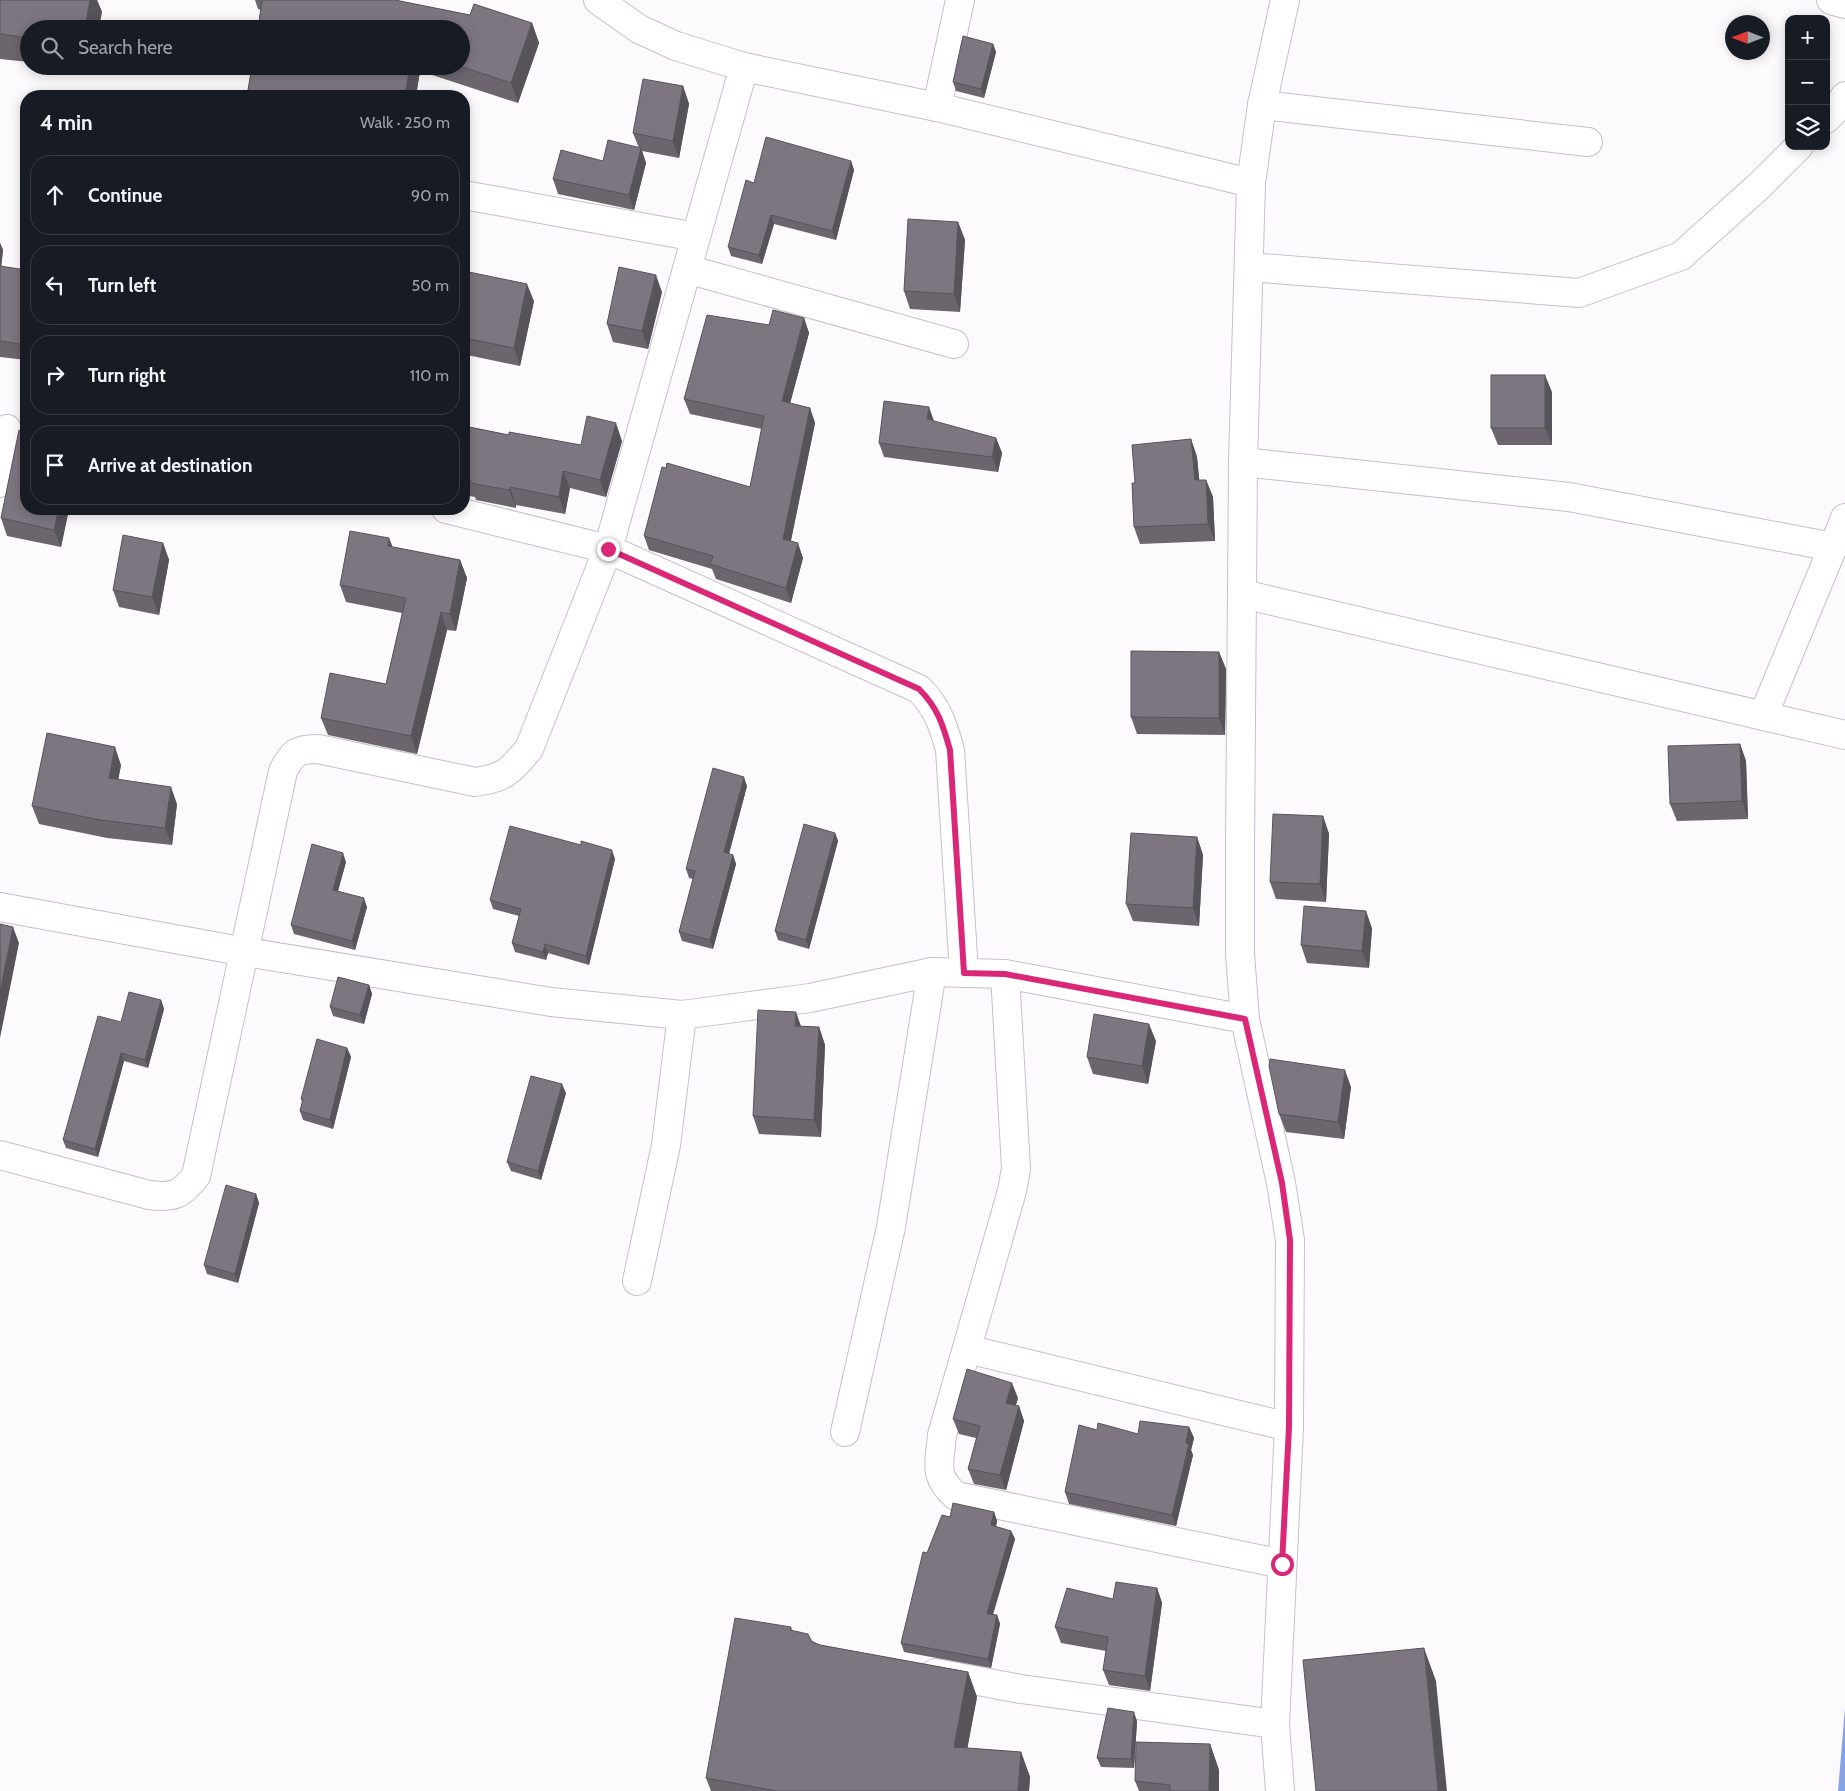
<!DOCTYPE html>
<meta charset="utf-8">
<style>
body{margin:0;font-family:Cabin,sans-serif;background:#20242c;color:#f1f3f6}
.controls{position:absolute;right:15px;top:15px;display:grid;overflow:hidden;border-radius:10px;box-shadow:0 2px 12px #0003}
.controls button{width:45px;height:45px;display:grid;place-items:center;padding:0;border:0;border-bottom:1px solid #363941;background:#171b24;color:#f1f3f6;font:25px sans-serif}
.compass{position:absolute;left:1725px;top:15px;width:45px;height:45px;border-radius:50%;background:#171b24;box-shadow:0 2px 12px #0003;rotate:270deg}
.stop{position:absolute;width:15px;height:15px;margin:-11px;border:4px solid #db2777;border-radius:50%;background:#fff}
.stop.end{background:#db2777;border-color:#fff;box-shadow:0 1px 5px #0008}
.list{margin:0;padding:0;list-style:none}
h2{display:flex;justify-content:space-between;align-items:center;height:65px;margin:0;padding:0 20px;font-size:21px}
h2 small{font-size:16px;font-weight:400;color:#9ea1a6}
.list li{display:grid;grid-template-columns:32px 1fr auto;gap:15px;align-items:center;box-sizing:border-box;height:80px;margin:0 10px 10px;padding:0 10px;border:1px solid #363941;border-radius:20px}
.list b{display:block;font-size:19px;white-space:nowrap}
.list em{font-size:16px;font-style:normal;color:#9ea1a6}
.icon{flex:none;width:28px;height:28px;fill:none;stroke:currentColor;stroke-width:2;stroke-linecap:round;stroke-linejoin:round}
.map{position:relative;flex:none;width:1845px;height:1791px;overflow:hidden}
.search{position:absolute;background:#171b24;box-shadow:0 2px 12px #0003;left:20px;top:20px;width:450px;height:55px;display:flex;align-items:center;gap:12px;box-sizing:border-box;padding:0 18px;border-radius:28px;color:#9ea1a6;font-size:19px}
.panel{position:absolute;background:#171b24;box-shadow:0 2px 12px #0003;left:20px;top:90px;width:450px;height:425px;border-radius:20px}
.map>svg:first-child{display:block}
.water{fill:#84a3e6}
.lines{fill:none;stroke-linecap:round;stroke-linejoin:round}
.minor-casing{stroke:#c7bfca;stroke-width:30}
.major-casing{stroke:#c7bfca;stroke-width:30}
.minor{stroke:#fff;stroke-width:28}
.major{stroke:#fff;stroke-width:28}
.wall{fill:#6c656e}
.shaded-wall{fill:#58535a}
.building{fill:#7d7680;stroke:#58535a}
.route{stroke:#db2777;stroke-width:6}
</style>
<div class="map">
<svg width="1845" height="1791" viewBox="0 0 1845 1791">
<rect width="100%" height="100%" fill="#fdfafe"/>
<polygon class="water" points="1845,1708 1845,1791 1838,1791"/>
<g class="lines">
<g class="minor-casing">
<g id="minor">
<polyline points="598,0 639,29 676,46 744,67 937,107 1251,183"/>
<polyline points="1831,0 1845,4"/>
<polyline points="1262,105 1588,142"/>
<polyline points="937,107 960,0"/>
<polyline points="1826,119 1839,106 1845,96"/>
<polyline points="464,195 696,237"/>
<polyline points="1249,267 1579,293 1681,256 1759,186 1799,146"/>
<polyline points="687,269 954,344"/>
<polyline points="1243,462 1569,497 1833,547"/>
<polyline points="0,483 7,429"/>
<path d="M446,509L608,549L919,689C938,708 943,725 950,750L964,973"/>
<polyline points="1243,594 1845,735"/>
<polyline points="1763,716 1845,518"/>
<polyline points="0,907 246,952 551,1002 682,1015 810,998 932,972 1005,974 1245,1019"/>
<path d="M1005,974L1016,1169L1012,1191L942,1435C940,1463 932,1475 956,1496L1282,1564"/>
<path d="M0,1155L149,1195C173,1198 181,1195 196,1176L283,771C293,752 297,749 318,749L475,782C505,778 509,772 529,749L608,549L744,67"/>
<polyline points="637,1281 666,1145 682,1015"/>
<polyline points="967,1349 1289,1427"/>
<polyline points="845,1432 891,1227 932,972"/>
<polyline points="935,1673 1021,1689 1275,1724"/>
</g>
</g>
<g class="major-casing">
<polyline id="major" points="1280,1791 1275,1724 1289,1427 1290,1240 1281,1183 1245,1019 1240,954 1240,848 1243,462 1251,183 1262,105 1285,0"/>
</g>
<use href="#minor" class="minor"/>
<use href="#major" class="major"/>
</g>
<g class="wall">
<polygon points="0,0 97,0 102,12 29,29 29,62 0,59"/>
<polygon points="255,0 395,0 470,15 532,23 539,43 518,103 420,71 416,96 247,96 252,66 461,66 461,29 261,10 258,9"/>
<polygon points="993,44 996,52 984,98 956,91 953,82"/>
<polygon points="61,66 92,66 92,70"/>
<polygon points="683,86 689,104 679,158 642,151 646,163 634,210 558,194 553,179 639,148 633,133"/>
<polygon points="851,161 854,170 836,240 774,224 762,264 731,256 728,247 754,183"/>
<polygon points="958,222 965,240 960,312 910,309 904,291"/>
<polygon points="0,243 3,250 1,267 26,270 26,360 0,357"/>
<polygon points="464,271 534,301 520,366 467,355 464,345"/>
<polygon points="662,292 648,349 613,342 607,324"/>
<polygon points="804,318 809,333 790,403 810,408 815,423 791,541 803,558 791,603 716,579 712,569 649,550 644,536 750,487 762,429 690,414 684,399 769,325"/>
<polygon points="1552,392 1552,445 1498,445 1491,428"/>
<polygon points="464,423 465,426 509,435 581,445 622,441 606,497 570,488 565,514 516,505 516,508 476,500 475,497 464,495"/>
<polygon points="996,438 1002,453 998,472 884,457 879,443"/>
<polygon points="1191,439 1197,457 1199,480 1206,480 1213,497 1215,541 1140,544 1134,527 1135,483"/>
<polygon points="26,509 69,509 61,547 7,536 1,518"/>
<polygon points="163,543 169,560 159,615 119,607 113,590"/>
<polygon points="393,547 460,560 467,578 456,631 447,630 417,754 328,735 321,718 386,684 402,613 346,602 340,585"/>
<polygon points="1219,652 1226,669 1225,735 1137,734 1131,717"/>
<polygon points="1740,744 1746,761 1748,819 1677,821 1670,804"/>
<polygon points="121,765 118,780 177,804 172,845 107,838 39,824 32,806"/>
<polygon points="747,786 729,854 733,855 736,864 713,949 682,941 679,932 693,879 689,878 686,869"/>
<polygon points="1323,816 1329,834 1326,902 1276,899 1270,882"/>
<polygon points="835,833 838,841 809,949 778,940 775,931"/>
<polygon points="1197,837 1203,855 1199,926 1133,921 1126,904"/>
<polygon points="615,859 589,965 548,953 546,960 515,952 512,943 519,916 493,909 490,900"/>
<polygon points="346,862 338,891 367,907 355,950 294,934 291,925"/>
<polygon points="1372,928 1369,968 1307,963 1301,945"/>
<polygon points="369,985 372,994 364,1024 333,1016 330,1007"/>
<polygon points="161,1000 164,1009 148,1068 124,1061 98,1157 66,1148 63,1140 121,1022"/>
<polygon points="819,1027 825,1045 821,1137 759,1134 753,1116"/>
<polygon points="1156,1041 1148,1084 1093,1074 1087,1057"/>
<polygon points="347,1048 351,1057 333,1129 303,1120 300,1111 302,1102 301,1099"/>
<polygon points="1351,1087 1344,1139 1286,1132 1279,1114"/>
<polygon points="566,1093 541,1180 511,1171 507,1162"/>
<polygon points="256,1194 259,1203 238,1283 207,1274 204,1265"/>
<polygon points="1018,1398 1016,1405 1019,1406 1024,1421 1006,1490 974,1484 968,1469 976,1438 959,1434 953,1419"/>
<polygon points="1189,1427 1194,1438 1191,1450 1193,1455 1176,1526 1069,1504 1065,1492 1097,1430 1138,1434"/>
<polygon points="994,1512 997,1521 996,1527 1011,1531 1015,1539 993,1615 997,1615 1000,1624 991,1668 904,1652 901,1643 927,1553"/>
<polygon points="1157,1588 1162,1603 1150,1691 1109,1685 1103,1670 1106,1651 1061,1643 1055,1627 1113,1599"/>
<polygon points="791,1627 792,1630 820,1645 968,1672 977,1697 967,1748 1021,1752 1030,1777 1029,1791 711,1791 706,1778"/>
<polygon points="1137,1721 1134,1768 1101,1767 1097,1758"/>
<polygon points="1210,1744 1219,1770 1219,1791 1139,1791 1135,1781"/>
</g>
<g class="shaded-wall">
<polygon points="90,0 97,0 102,12 99,29 85,29"/>
<polygon points="532,23 539,43 518,103 511,83"/>
<polygon points="993,44 996,52 984,98 981,89"/>
<polygon points="410,66 419,66 420,71 416,96 405,96"/>
<polygon points="683,86 689,104 679,158 673,141"/>
<polygon points="641,148 646,163 634,210 629,195"/>
<polygon points="851,161 854,170 836,240 832,231"/>
<polygon points="771,215 774,224 762,264 759,255"/>
<polygon points="958,222 965,240 960,312 954,294"/>
<polygon points="0,243 3,250 0,278"/>
<polygon points="656,275 662,292 648,349 642,331"/>
<polygon points="527,284 534,301 520,366 514,348"/>
<polygon points="804,318 809,333 787,415 782,401"/>
<polygon points="1545,375 1552,392 1552,445 1545,428"/>
<polygon points="929,407 934,421 927,419"/>
<polygon points="810,408 815,423 788,554 783,539"/>
<polygon points="616,423 622,441 606,497 600,480"/>
<polygon points="996,438 1002,453 998,472 992,457"/>
<polygon points="1191,439 1197,457 1201,498 1195,480"/>
<polygon points="563,471 570,488 565,514 559,497"/>
<polygon points="1206,480 1213,497 1215,541 1208,524"/>
<polygon points="510,487 516,505 516,508 509,490"/>
<polygon points="59,509 69,509 61,547 54,530"/>
<polygon points="389,538 396,555 388,546"/>
<polygon points="163,543 169,560 159,615 152,597"/>
<polygon points="798,543 803,558 791,603 786,588"/>
<polygon points="460,560 467,578 456,631 450,614"/>
<polygon points="441,612 447,630 417,754 411,736"/>
<polygon points="1219,652 1226,669 1225,735 1219,718"/>
<polygon points="1740,744 1746,761 1748,819 1742,801"/>
<polygon points="115,747 121,765 115,796 109,778"/>
<polygon points="744,777 747,786 727,861 724,852"/>
<polygon points="171,787 177,804 172,845 165,828"/>
<polygon points="1323,816 1329,834 1326,902 1320,884"/>
<polygon points="835,833 838,841 809,949 806,940"/>
<polygon points="1197,837 1203,855 1199,926 1193,908"/>
<polygon points="612,850 615,859 589,965 586,956"/>
<polygon points="343,853 346,862 336,898 333,890"/>
<polygon points="733,855 736,864 713,949 710,940"/>
<polygon points="364,898 367,907 355,950 352,941"/>
<polygon points="1366,911 1372,928 1369,968 1362,951"/>
<polygon points="13,927 19,943 0,1038 0,992"/>
<polygon points="545,944 548,953 546,960 543,952"/>
<polygon points="369,985 372,994 364,1024 360,1015"/>
<polygon points="161,1000 164,1009 148,1068 145,1060"/>
<polygon points="796,1012 802,1029 795,1026"/>
<polygon points="1149,1024 1156,1041 1148,1084 1142,1066"/>
<polygon points="819,1027 825,1045 821,1137 814,1120"/>
<polygon points="347,1048 351,1057 333,1129 330,1120"/>
<polygon points="121,1053 124,1061 98,1157 95,1149"/>
<polygon points="1345,1070 1351,1087 1344,1139 1338,1122"/>
<polygon points="562,1084 566,1093 541,1180 538,1171"/>
<polygon points="256,1194 259,1203 238,1283 235,1274"/>
<polygon points="1012,1383 1018,1398 1012,1418 1006,1403"/>
<polygon points="1019,1406 1024,1421 1006,1490 1000,1475"/>
<polygon points="1189,1427 1194,1438 1191,1450 1193,1455 1176,1526 1172,1515"/>
<polygon points="994,1512 997,1521 994,1534 991,1525"/>
<polygon points="1011,1531 1015,1539 990,1623 987,1614"/>
<polygon points="1157,1588 1162,1603 1150,1691 1145,1676"/>
<polygon points="997,1615 1000,1624 991,1668 988,1659"/>
<polygon points="1424,1648 1436,1681 1447,1791 1438,1791"/>
<polygon points="968,1672 977,1697 963,1772 954,1747"/>
<polygon points="1134,1712 1137,1721 1134,1768 1131,1759"/>
<polygon points="1210,1744 1219,1770 1219,1791 1209,1791"/>
<polygon points="1021,1752 1030,1777 1029,1791 1018,1791"/>
</g>
<g class="building">
<polygon points="0,0 90,0 85,29 29,29 29,38 0,34"/>
<polygon points="262,0 395,0 470,15 474,4 532,23 511,83 460,66 461,66 461,29 258,29"/>
<polygon points="963,36 993,44 981,89 953,82"/>
<polygon points="252,66 410,66 405,96 247,96"/>
<polygon points="643,79 683,86 673,141 633,133"/>
<polygon points="766,137 851,161 832,231 771,215 759,255 728,247 746,180 754,183"/>
<polygon points="608,140 641,148 629,195 553,179 561,150 603,161"/>
<polygon points="908,219 958,222 954,294 904,291"/>
<polygon points="0,266 26,270 26,345 0,341"/>
<polygon points="619,267 656,275 642,331 607,324"/>
<polygon points="464,271 527,284 514,348 464,338 464,323 467,305 464,305"/>
<polygon points="773,310 804,318 782,401 810,408 783,539 798,543 786,588 710,564 713,556 644,536 662,467 666,468 667,463 750,487 764,416 684,399 707,315 769,325"/>
<rect x="1491" y="375" width="54" height="53"/>
<polygon points="884,401 929,407 927,419 996,438 992,457 879,443"/>
<polygon points="587,416 616,423 600,480 563,471 559,497 510,487 509,490 470,483 471,480 464,478 464,426 509,435 509,432 581,445"/>
<polygon points="19,430 26,432 26,509 59,509 54,530 1,518"/>
<polygon points="1191,439 1195,480 1206,480 1208,524 1134,527 1132,483 1135,483 1132,445"/>
<polygon points="350,531 389,538 388,546 460,560 450,614 441,612 411,736 321,718 330,673 386,684 406,598 340,585"/>
<polygon points="123,535 163,543 152,597 113,590"/>
<polygon points="1131,651 1219,652 1219,718 1131,717"/>
<polygon points="47,733 115,747 109,778 171,787 165,828 100,820 32,806"/>
<polygon points="1740,744 1742,801 1670,804 1668,746"/>
<polygon points="713,768 744,777 724,852 733,855 710,940 679,932 695,871 686,869"/>
<polygon points="1273,814 1323,816 1320,884 1270,882"/>
<polygon points="804,824 835,833 806,940 775,931"/>
<polygon points="510,826 581,845 581,841 612,850 586,956 545,944 543,952 512,943 521,909 490,900"/>
<polygon points="1131,833 1197,837 1193,908 1126,904"/>
<polygon points="312,844 343,853 333,890 364,898 352,941 291,925"/>
<polygon points="1304,906 1366,911 1362,951 1301,945"/>
<polygon points="0,924 13,927 0,992"/>
<polygon points="338,977 369,985 360,1015 330,1007"/>
<polygon points="129,992 161,1000 145,1060 121,1053 95,1149 63,1140 98,1016 121,1022"/>
<polygon points="758,1010 796,1012 795,1026 819,1027 814,1120 753,1116"/>
<polygon points="1094,1014 1149,1024 1142,1066 1087,1057"/>
<polygon points="317,1039 347,1048 330,1120 300,1111 303,1099 301,1099"/>
<polygon points="1270,1059 1345,1070 1338,1122 1279,1114 1269,1066"/>
<polygon points="531,1076 562,1084 538,1171 507,1162"/>
<polygon points="226,1185 256,1194 235,1274 204,1265"/>
<polygon points="967,1369 1012,1383 1006,1403 1019,1406 1000,1475 968,1469 980,1426 953,1419"/>
<polygon points="1140,1421 1189,1427 1186,1443 1189,1444 1172,1515 1065,1492 1079,1425 1097,1430 1098,1423 1138,1434"/>
<polygon points="953,1503 994,1512 991,1525 1011,1531 987,1614 997,1615 988,1659 901,1643 923,1552 927,1553 942,1515 950,1517"/>
<polygon points="1116,1582 1157,1588 1145,1676 1103,1670 1108,1637 1055,1627 1067,1588 1113,1599"/>
<polygon points="735,1618 791,1627 790,1630 808,1634 812,1642 820,1645 968,1672 954,1747 1021,1752 1018,1791 777,1791 706,1778"/>
<polygon points="1424,1648 1438,1791 1316,1791 1303,1660"/>
<polygon points="1108,1708 1134,1712 1131,1759 1097,1758"/>
<polygon points="1136,1742 1210,1744 1209,1791 1170,1791 1170,1785 1135,1781"/>
</g>
<g class="lines">
<path class="route" d="M608,549L919,689C938,708 943,725 950,750L964,973L1005,974L1245,1019L1282,1183L1290,1240L1289,1427L1282,1564"/>
</g>
</svg>
<div class="controls">
<button>+</button>
<button>−</button>
<button><svg class="icon" aria-label="layers" viewBox="0 0 24 24"><path d="M12 4l9 5-9 5-9-5zM3 14l9 5 9-5"/></svg></button>
</div>
<svg class="compass" viewBox="-18 -18 36 36"><path d="M0-13l5 13h-10z" fill="#e53935"/><path d="M0 13l5-13h-10z" fill="#9ea1a6"/></svg>
<div class="stop" style="left:1282px;top:1564px"></div>
<div class="stop end" style="left:608px;top:549px"></div>
<div class="search"><svg class="icon" aria-label="search" viewBox="0 0 24 24"><circle cx="10" cy="10" r="6"/><path d="M15 15l6 6"/></svg>Search here</div>
<section class="panel">
<h2>4 min<small>Walk · 250 m</small></h2>
<ul class="list">
<li><svg class="icon" aria-label="ahead" viewBox="0 0 24 24"><path d="M12 20V5M6 11l6-6 6 6"/></svg><div><b>Continue</b></div><em>90 m</em></li>
<li><svg class="icon" aria-label="left" viewBox="0 0 24 24"><path d="M17 20v-9H6M10 6l-5 5 5 5"/></svg><div><b>Turn left</b></div><em>50 m</em></li>
<li><svg class="icon" aria-label="right" viewBox="0 0 24 24"><path d="M7 20v-9h11M14 6l5 5-5 5"/></svg><div><b>Turn right</b></div><em>110 m</em></li>
<li><svg class="icon" aria-label="arrive" viewBox="0 0 24 24"><path d="M6 21V4h12l-3 4 3 4H6"/></svg><div><b>Arrive at destination</b></div></li>
</ul>
</section>
</div>
